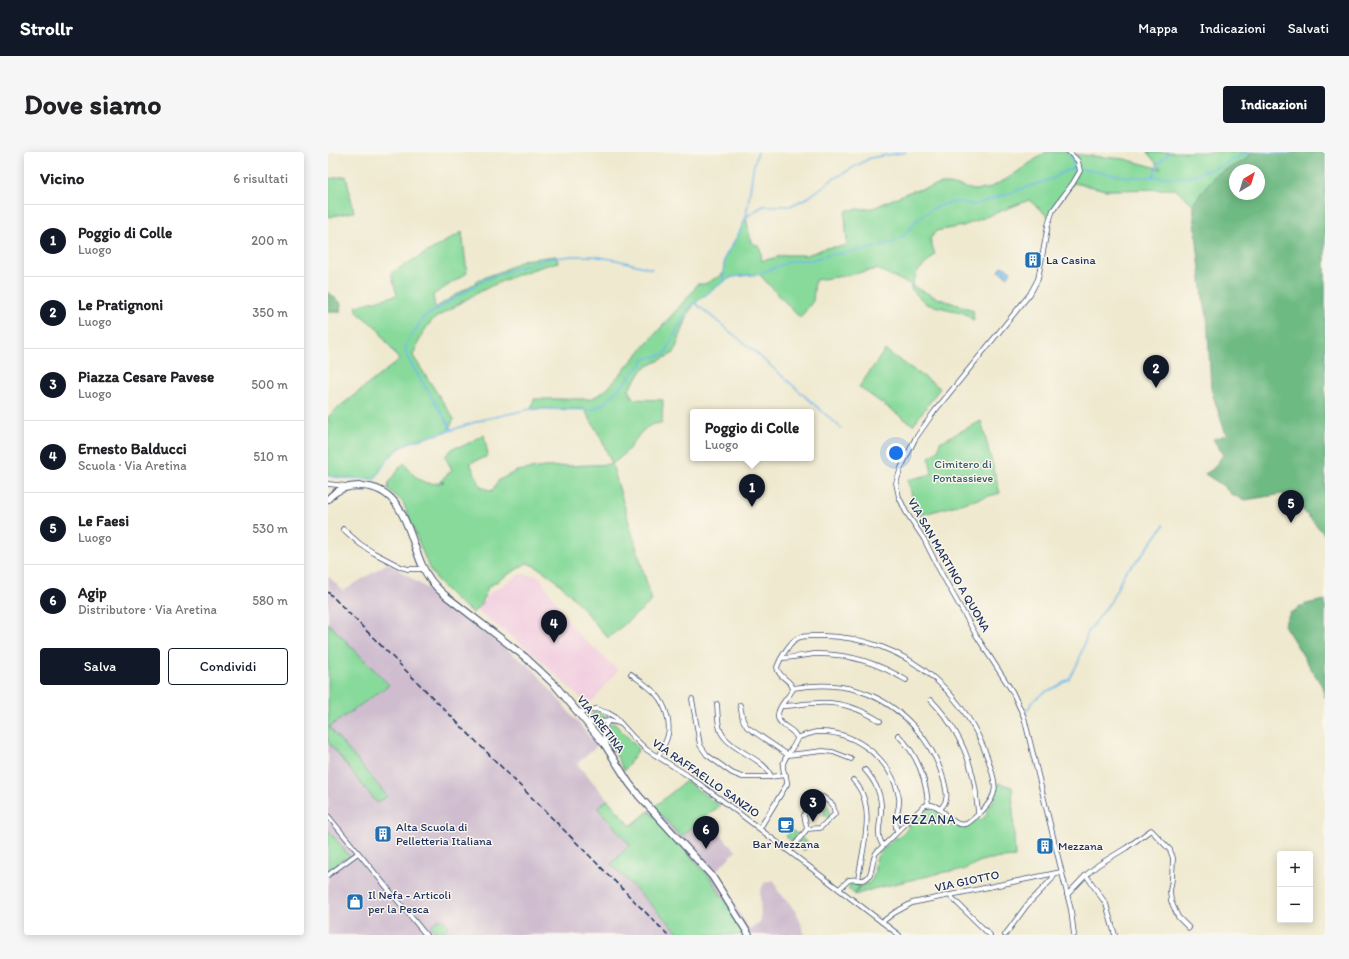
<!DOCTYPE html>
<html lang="it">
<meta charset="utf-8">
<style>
body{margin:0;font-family:Itim,sans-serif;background:#f6f6f6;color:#202124}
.controls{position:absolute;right:12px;bottom:12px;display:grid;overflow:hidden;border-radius:4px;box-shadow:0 2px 10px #0003}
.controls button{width:36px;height:36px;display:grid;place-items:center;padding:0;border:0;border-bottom:1px solid #e0e0e0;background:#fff;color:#202124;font:20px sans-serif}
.compass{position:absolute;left:901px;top:12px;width:36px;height:36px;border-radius:50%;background:#fff;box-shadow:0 2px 10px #0003;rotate:38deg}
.you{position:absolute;left:568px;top:301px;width:14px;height:14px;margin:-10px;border:3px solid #fff;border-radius:50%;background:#1a73e8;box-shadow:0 0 0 6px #1a73e833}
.badge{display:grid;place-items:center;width:26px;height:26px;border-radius:50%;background:#111827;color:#fff;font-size:13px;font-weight:700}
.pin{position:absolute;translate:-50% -33px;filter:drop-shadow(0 1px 2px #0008)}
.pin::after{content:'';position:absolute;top:21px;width:14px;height:12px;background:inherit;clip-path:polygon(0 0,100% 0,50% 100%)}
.popup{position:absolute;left:362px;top:257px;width:124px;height:52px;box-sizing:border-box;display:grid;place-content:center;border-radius:4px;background:#fff;filter:drop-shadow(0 1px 3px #0005);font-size:13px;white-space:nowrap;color:#757577}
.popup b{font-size:15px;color:#202124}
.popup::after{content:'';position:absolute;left:50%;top:100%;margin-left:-8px;border:8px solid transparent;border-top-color:#fff}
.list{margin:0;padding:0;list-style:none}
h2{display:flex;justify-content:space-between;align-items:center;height:52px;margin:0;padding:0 16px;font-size:17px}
h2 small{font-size:13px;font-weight:400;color:#757577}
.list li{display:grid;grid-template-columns:26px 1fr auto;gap:12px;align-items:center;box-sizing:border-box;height:72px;padding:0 16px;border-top:1px solid #e0e0e0}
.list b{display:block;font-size:15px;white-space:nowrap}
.list p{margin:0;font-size:13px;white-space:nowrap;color:#757577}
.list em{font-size:13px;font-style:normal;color:#757577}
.actions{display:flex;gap:8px;padding:12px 16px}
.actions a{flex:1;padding:9px 0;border:1px solid #111827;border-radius:4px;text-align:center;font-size:14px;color:#111827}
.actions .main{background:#111827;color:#fff}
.map{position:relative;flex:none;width:997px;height:783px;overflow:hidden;border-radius:4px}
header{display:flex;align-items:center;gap:24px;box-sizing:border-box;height:56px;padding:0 20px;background:#111827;color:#fff}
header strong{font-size:19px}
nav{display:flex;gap:22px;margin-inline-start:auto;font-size:14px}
.intro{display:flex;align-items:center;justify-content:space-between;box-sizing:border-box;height:96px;padding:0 24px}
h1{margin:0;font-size:28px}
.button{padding:10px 18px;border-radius:4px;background:#111827;color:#fff;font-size:14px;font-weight:700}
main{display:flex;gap:24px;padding:0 24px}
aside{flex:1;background:#fff;border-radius:4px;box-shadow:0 2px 10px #0003}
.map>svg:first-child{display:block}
.built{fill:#f2cfe0}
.industrial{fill:#cfbdcf}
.green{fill:#88da9b;stroke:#52847c}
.forest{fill:#6eba83;stroke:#447470;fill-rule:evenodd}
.water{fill:#71bae9;stroke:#4674a4}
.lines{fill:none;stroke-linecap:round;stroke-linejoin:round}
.stream{stroke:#71bae9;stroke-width:1.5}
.street-casing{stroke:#3b4b6f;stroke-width:5.5}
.secondary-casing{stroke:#3b4b6f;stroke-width:8}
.street{stroke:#fff;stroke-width:4}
.secondary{stroke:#fff;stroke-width:6}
.rail{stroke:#1b2f5e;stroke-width:1.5;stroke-dasharray:6 3;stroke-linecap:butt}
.labels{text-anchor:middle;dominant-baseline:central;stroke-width:3;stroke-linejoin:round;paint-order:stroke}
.poi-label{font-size:12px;fill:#1b2f5e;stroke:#fbf7ec;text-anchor:start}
.park-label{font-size:12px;fill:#365a6d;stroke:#fbf7ec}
.street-label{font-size:12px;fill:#1b2f5e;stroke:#fbf7ec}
.neighbourhood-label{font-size:13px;letter-spacing:1px;fill:#1b2f5e;stroke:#fbf7ec}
</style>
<header>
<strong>Strollr</strong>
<nav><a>Mappa</a><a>Indicazioni</a><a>Salvati</a></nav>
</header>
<div class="intro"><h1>Dove siamo</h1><a class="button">Indicazioni</a></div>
<main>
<aside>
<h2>Vicino<small>6 risultati</small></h2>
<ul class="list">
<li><span class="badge">1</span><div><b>Poggio di Colle</b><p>Luogo</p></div><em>200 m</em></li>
<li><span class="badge">2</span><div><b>Le Pratignoni</b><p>Luogo</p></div><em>350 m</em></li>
<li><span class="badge">3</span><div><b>Piazza Cesare Pavese</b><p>Luogo</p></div><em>500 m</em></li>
<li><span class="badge">4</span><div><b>Ernesto Balducci</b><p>Scuola · Via Aretina</p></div><em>510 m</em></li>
<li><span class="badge">5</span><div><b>Le Faesi</b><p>Luogo</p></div><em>530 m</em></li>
<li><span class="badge">6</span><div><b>Agip</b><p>Distributore · Via Aretina</p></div><em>580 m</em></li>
</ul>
<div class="actions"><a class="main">Salva</a><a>Condividi</a></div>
</aside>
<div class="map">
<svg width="997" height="783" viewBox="0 0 997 783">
<rect width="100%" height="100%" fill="#fbf7ec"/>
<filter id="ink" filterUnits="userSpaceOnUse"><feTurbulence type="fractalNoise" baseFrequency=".025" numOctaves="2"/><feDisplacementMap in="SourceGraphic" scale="8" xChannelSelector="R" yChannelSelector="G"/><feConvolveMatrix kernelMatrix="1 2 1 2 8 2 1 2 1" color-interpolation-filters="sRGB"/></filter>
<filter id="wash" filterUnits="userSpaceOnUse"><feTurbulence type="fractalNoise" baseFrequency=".012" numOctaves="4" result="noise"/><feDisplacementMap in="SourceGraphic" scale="16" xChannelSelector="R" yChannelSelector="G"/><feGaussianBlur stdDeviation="0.9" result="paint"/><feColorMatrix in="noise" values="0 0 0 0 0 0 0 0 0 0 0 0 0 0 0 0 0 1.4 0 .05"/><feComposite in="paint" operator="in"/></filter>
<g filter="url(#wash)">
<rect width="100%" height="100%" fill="#efe9cf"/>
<polygon class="built" points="193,422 211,424 247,479 290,518 264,550 257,549 248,542 207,503 149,458 162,441"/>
<polygon class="industrial" points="60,411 104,440 206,518 269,594 249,612 302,673 326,655 353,685 376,665 408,699 386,721 400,742 421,777 433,770 432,740 436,731 446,728 450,739 469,761 477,783 0,783 0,424 15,439"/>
<g class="green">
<path d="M718,0H741L742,2L797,7L833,17L819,0H924C916,14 898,15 887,24C881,29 871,45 865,52L847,37L778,38L746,31L725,58L722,66L701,48L635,74L608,79L602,87L607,103L589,120L584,134L609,146L645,158L646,169L636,161L598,152L583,137V133L549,117L516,124L487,128L485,149L472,166L431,122L404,125L395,130L367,151L361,160L346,201L316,216L301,237L305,247L335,248L334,271C314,272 311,285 299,299C295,304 289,308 284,312L324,449L280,486C257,461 231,422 199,411L160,435L154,451L145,461L127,447L112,432L101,416L75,350L60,337L61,330L71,317L72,318L71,316L76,311C88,327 95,335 116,330L112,329L124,318L117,304L126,295L135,294L156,283L160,304L142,311L153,335L164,339L171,328L189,319L217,315L284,312L272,284L256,257H203L206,247H262L272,242L279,237L366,138L369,132H377L395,122L397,105L411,81L418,65L423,90L432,95L434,109L457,103H478L488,100L497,96L517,94L519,91L517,62L519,58L545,56L581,40L614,32H622L646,38L659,37L679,27Z"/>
<polygon points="18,24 26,60 0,65 0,27"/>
<path d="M134,80L139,121L105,143L107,156L155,126L174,119L195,108L228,104L230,110C189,121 158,134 123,157C116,161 107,165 102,171C94,180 89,193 85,204L126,267L120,279C105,284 79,288 67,299C59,307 53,317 47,327L16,326L0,324V265L6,259L71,208L49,176L30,161L28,154L69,143L63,121Z"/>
<polygon points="557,198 612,236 585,273 531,235"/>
<path d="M653,269L672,341L589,364L580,328L604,322L601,305C609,301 611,299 612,290Z"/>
<polygon points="0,471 61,533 1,575 59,644 49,651 0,590"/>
<polygon points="267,560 270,560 280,565 264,568 262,564"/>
<path d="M285,571L288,573L311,597L296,619L278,582C278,577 280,573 285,571Z"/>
<polygon points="358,629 392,654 376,665 353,685 326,655"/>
<path d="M670,631L684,635L687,705L662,707L653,709L635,718L617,720L545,737L527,743C531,731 537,735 543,729C548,723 546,715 548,708C551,699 561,692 567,686H570L582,674L581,670L596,656H606C620,667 632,685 650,666L653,669L660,661L657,658C666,649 670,644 670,631Z"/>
<polygon points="280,648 303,674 321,659 382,725 418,783 353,783 283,712 302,693 269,655"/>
<path d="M491,649C501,651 504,658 500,667L496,663L497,659L494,656L488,657L484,654Z"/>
<path d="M0,678L22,705L19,708L16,706C9,711 7,716 0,721Z"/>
<polygon points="463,678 471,683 466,690 458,685"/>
<polygon points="475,686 482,693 476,699 469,692"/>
<polygon points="524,731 532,732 526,742 520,736"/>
<polygon points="113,766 121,775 110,783 103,773"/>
</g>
<g class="forest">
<path d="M924,0L959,2L965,0H997V383L974,357L971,347L954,342L917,348L904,343L894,333L877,322L885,317L895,303L885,287L898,283L883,237L879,162L875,146L865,52C871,45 881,29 887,24C898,15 916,14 924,0ZM907,18H931V42H907Z"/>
<polygon points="0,140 13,151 12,160 0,160"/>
<polygon points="997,448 997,546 994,534 956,473 962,461 978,452"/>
</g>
<polygon class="water" points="674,114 683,119 680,125 671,119"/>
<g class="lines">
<g class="stream">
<polyline points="933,0 959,2 965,0"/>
<polyline points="742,3 746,16"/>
<polyline points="754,17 800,25 859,25 893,14 922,0"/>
<polyline points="825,25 830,12 842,0"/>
<polyline points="418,65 435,54 462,54 481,45 502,29 542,6 578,0"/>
<polyline points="395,130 397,105 411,81 418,65 426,12 430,0"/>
<polyline points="367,151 427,200 513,276"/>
<polyline points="124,278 79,205 77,194 95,166 156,128 183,118 218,107 244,104 265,104 289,108 324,117"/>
<path d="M0,324L16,326L47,327C58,309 63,299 83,290L124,278L153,268L203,257L264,258L277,251L313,213L317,207L337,202L360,156L395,130L404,125L431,122L463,109L483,108L502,103L539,97L572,88L591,66L604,57L621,51L631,50L646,53L714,30L726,26L733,21L746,16L750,17"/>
<polyline points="697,561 706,548 717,540 728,535 741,527 750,511 760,480 783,449 797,420 809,409 826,387 836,373"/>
</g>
</g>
</g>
<g filter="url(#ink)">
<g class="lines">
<g class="street-casing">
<g id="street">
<polyline points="741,0 750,9 752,19 745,31 725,58 720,73 710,127 702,142 606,260 587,287 573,316 568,331 571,345 578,360 596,387 612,419 648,483 684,539 696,565 743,758 746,783"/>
<polyline points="0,332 19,334"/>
<polyline points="15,377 32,392 46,401 73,415 80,417 96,417"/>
<path d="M454,506C465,506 476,503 487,502C521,501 550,511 578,528"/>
<path d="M303,522C320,535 333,541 339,563C340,569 342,576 340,582C339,590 333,597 330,605"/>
<path d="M465,536C491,532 515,532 540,542C577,557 606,591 616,629C619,640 621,649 612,657"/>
<polyline points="364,547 372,593 379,603 404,621 414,625 441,625 458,623"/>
<path d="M603,548C628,574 643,605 648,641C648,648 650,655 650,662"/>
<path d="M389,552C390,561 389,572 393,580C403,600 438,606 443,625"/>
<polyline points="412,553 415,568 419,575 460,603 495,599 505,600 523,607"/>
<path d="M454,554C466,554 477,551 489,551C511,549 533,557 552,569"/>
<polyline points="249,559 256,560 268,557 280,561 287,565 305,585 319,598 359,623 391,646 571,783"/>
<path d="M257,568L258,570C270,572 281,566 293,572"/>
<path d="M570,583C589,602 598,626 600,652"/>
<path d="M469,586C475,584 482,581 489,580C528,578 565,609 571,646C573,657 564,668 569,679"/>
<path d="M279,593C275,583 274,577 281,568"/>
<path d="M537,618C547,629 554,643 553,659C553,670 547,683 555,693"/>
<path d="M525,628C550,653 534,697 530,728"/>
<polyline points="0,664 98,783"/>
<path d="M432,676L459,632C460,625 454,621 455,613C456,604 466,596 469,587C467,576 453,576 450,566C448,556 461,545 465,537C463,527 450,526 449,515C452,507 462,489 470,486C476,483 484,484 491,484C532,483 576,499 607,527C632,549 649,576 660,607C667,630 673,640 654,659C649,663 645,668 640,671C623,680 614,646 596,654L548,701C543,709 546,727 534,728C529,728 525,727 521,728L511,737"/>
<polyline points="462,699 479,677 492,676 507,662 505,653 495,645 486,646 476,663 479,677"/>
<polyline points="0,723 30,701"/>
<polyline points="758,723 778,752 787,783"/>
<polyline points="739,743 758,723 770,713 798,696 823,678 842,698 845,706 844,727 842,739 843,749 850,765 861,776"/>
<polyline points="622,744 662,783"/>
<polyline points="554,770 566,761 584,751 733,720"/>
<polyline points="677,783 699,753 724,727 726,722"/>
</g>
</g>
<g class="secondary-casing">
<path id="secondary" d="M0,347C9,337 19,334 33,334C76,335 80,382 94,413C99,425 107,435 118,444L197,505L227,533L277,593L301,631L311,644L384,724L421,783"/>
</g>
<use href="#street" class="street"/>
<use href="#secondary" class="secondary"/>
<polyline class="rail" points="0,440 340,783"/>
</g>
</g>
<defs>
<g id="building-square" transform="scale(0.9)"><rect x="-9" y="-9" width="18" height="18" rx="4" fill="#1f6fb2" stroke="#fbf7ec"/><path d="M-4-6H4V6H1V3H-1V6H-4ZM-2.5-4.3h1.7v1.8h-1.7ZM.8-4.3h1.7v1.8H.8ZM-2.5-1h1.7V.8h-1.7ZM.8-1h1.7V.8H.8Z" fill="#fff"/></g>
<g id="cafe-square" transform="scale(0.9)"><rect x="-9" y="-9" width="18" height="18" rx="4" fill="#1f6fb2" stroke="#fbf7ec"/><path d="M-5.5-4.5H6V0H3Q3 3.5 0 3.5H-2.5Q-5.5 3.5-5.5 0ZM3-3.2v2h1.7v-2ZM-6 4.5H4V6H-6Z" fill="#fff"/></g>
<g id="shop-square" transform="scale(0.9)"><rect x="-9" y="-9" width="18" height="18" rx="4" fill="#1f6fb2" stroke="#fbf7ec"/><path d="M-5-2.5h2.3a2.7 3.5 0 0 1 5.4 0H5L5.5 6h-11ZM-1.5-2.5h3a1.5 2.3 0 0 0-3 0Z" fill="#fff"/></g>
</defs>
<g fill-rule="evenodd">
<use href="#building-square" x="705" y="108"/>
<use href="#cafe-square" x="458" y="673"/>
<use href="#building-square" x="55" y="682"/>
<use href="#building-square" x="717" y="694"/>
<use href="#shop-square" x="27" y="750"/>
</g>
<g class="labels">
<g class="poi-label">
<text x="718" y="108">La Casina</text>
<text x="68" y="675">Alta Scuola di<tspan x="68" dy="14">Pelletteria Italiana</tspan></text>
<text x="458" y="692" text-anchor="middle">Bar Mezzana</text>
<text x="730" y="694">Mezzana</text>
<text x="40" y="743">Il Nefa - Articoli<tspan x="40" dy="14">per la Pesca</tspan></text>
</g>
<g class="park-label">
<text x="635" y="312">Cimitero di<tspan x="635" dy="14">Pontassieve</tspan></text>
</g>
<g class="street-label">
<text transform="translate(621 413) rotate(60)">VIA SAN MARTINO A QUONA</text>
<text transform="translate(273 572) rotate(52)">VIA ARETINA</text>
<text transform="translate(378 626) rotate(35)">VIA RAFFAELLO SANZIO</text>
<text transform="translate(639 729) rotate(-12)">VIA GIOTTO</text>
</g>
<g class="neighbourhood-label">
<text x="596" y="667">MEZZANA</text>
</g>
</g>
</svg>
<div class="controls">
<button>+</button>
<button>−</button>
</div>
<svg class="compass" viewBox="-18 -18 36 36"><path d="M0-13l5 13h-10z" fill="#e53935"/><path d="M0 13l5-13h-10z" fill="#757577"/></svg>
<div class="you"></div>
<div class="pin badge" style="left:424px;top:355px">1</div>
<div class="popup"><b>Poggio di Colle</b>Luogo</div>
<div class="pin badge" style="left:828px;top:236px">2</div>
<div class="pin badge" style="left:485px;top:670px">3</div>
<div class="pin badge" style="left:226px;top:491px">4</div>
<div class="pin badge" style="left:963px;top:371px">5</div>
<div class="pin badge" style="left:378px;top:697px">6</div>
</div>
</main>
